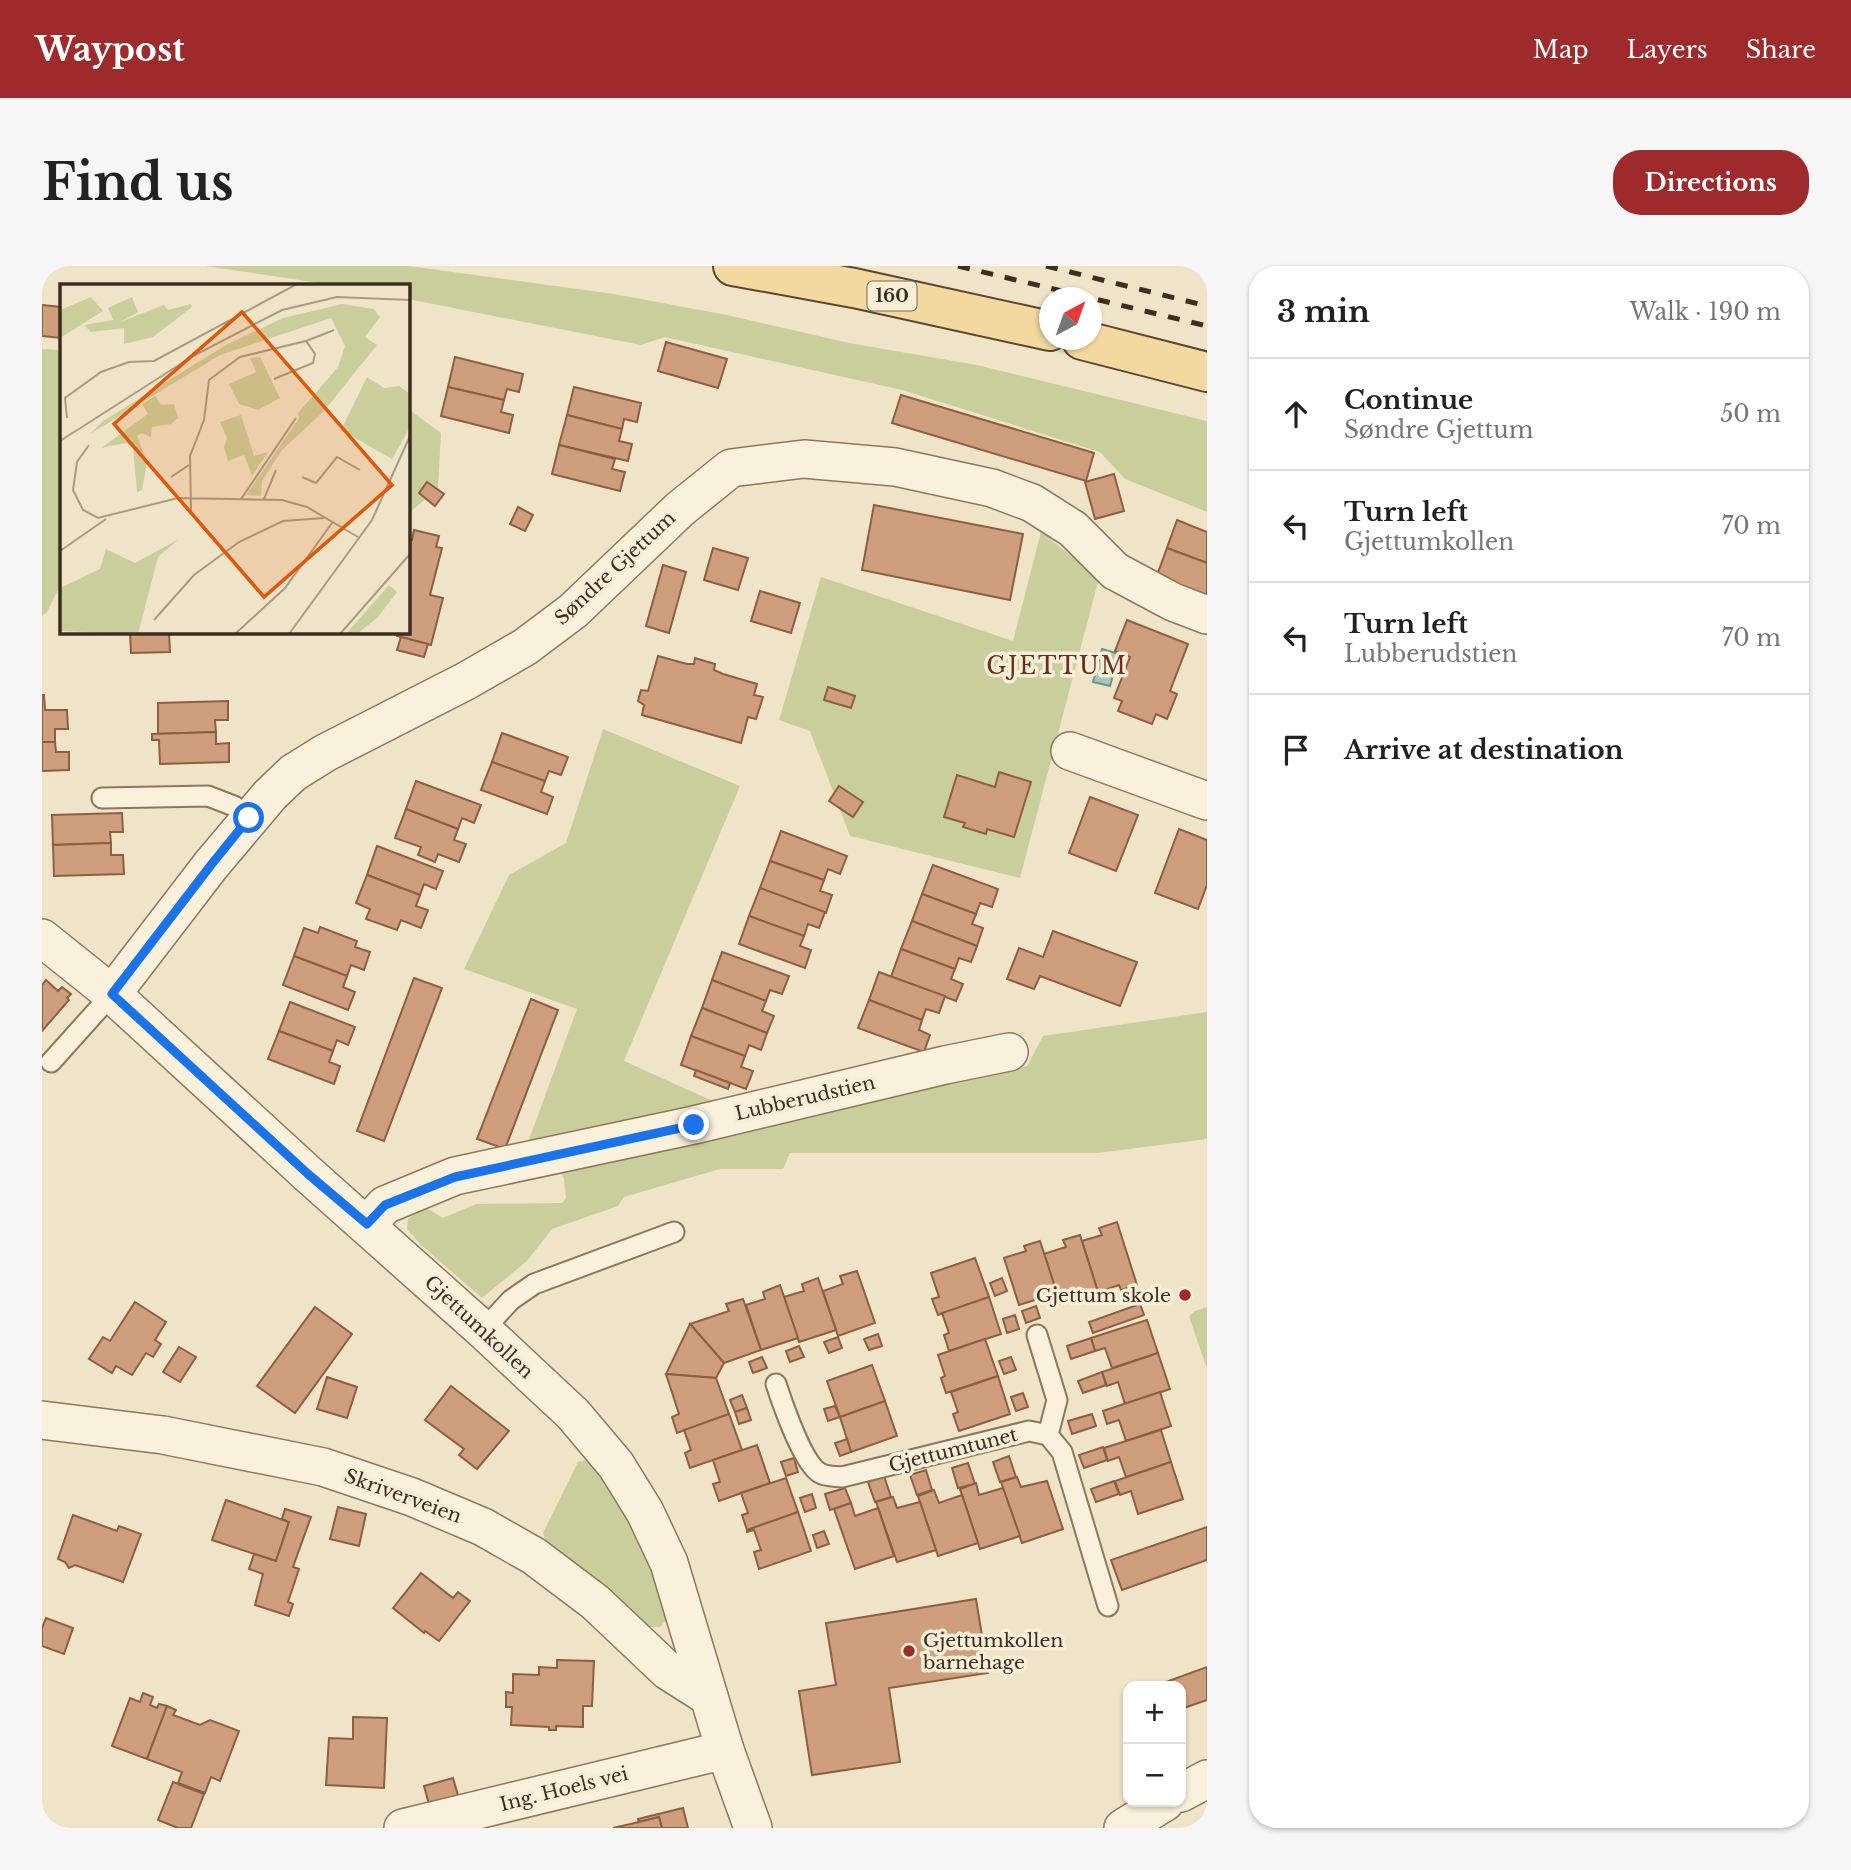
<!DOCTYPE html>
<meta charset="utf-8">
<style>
body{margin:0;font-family:"Libre Baskerville",serif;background:#f6f6f6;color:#222}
.controls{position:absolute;right:21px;bottom:21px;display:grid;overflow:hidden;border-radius:14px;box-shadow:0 2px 5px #0004}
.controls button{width:63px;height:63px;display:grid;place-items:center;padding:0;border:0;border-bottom:2px solid #e0e0e0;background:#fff;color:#222;font:35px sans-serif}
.compass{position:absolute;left:997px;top:21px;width:63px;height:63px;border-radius:50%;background:#fff;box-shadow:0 2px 5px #0004;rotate:41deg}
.stop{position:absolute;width:21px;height:21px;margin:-16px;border:5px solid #1a73e8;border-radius:50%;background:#fff}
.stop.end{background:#1a73e8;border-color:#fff;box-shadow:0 2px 7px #0008}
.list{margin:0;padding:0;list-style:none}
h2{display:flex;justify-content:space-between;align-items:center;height:91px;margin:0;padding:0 28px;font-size:30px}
h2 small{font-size:23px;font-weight:400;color:#767676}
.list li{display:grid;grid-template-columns:46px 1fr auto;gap:21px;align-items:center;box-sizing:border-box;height:112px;padding:0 28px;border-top:2px solid #e0e0e0}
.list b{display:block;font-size:26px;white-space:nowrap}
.list p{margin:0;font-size:23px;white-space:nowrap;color:#767676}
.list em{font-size:23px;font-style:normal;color:#767676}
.icon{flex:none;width:38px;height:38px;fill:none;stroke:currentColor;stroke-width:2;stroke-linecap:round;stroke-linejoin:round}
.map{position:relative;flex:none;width:1165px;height:1562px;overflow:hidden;border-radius:28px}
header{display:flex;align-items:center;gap:42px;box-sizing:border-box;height:98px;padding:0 35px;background:#9e2a2b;color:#fff}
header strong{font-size:33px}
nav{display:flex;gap:38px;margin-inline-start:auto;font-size:24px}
.intro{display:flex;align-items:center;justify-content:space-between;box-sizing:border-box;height:168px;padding:0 42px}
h1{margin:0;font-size:49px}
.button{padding:18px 32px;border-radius:28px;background:#9e2a2b;color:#fff;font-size:24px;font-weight:700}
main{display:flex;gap:42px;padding:0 42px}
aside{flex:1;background:#fff;border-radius:28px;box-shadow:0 2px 5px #0004}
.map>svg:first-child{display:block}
.green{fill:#c9cf9b}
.water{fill:#a9c4bc;stroke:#6f938a;stroke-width:2}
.building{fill:#cf9f7d;stroke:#8d5f41;stroke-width:2}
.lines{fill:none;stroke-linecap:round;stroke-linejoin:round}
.lane-casing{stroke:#8d765c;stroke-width:23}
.street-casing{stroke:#8d765c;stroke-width:40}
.primary-casing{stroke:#5b4430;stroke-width:42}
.lane{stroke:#faf1dc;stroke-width:19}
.street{stroke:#faf1dc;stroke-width:37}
.primary{stroke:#f3d9a0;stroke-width:38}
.rail{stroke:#3d2e20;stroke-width:5;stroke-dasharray:12 12;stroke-linecap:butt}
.route{stroke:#1a73e8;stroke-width:9}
.poi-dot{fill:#9e2a2b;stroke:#f7eed8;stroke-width:2.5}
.labels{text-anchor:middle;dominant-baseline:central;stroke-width:7;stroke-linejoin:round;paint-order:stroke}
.shield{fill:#f7eed8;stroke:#756857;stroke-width:2}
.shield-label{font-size:18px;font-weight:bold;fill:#3d2e20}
.street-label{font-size:19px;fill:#3d2e20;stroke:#f7eed8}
.poi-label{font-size:19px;fill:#3d2e20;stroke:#f7eed8;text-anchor:end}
.quarter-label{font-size:23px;letter-spacing:2px;fill:#6b2e1e;stroke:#f7eed8}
.inset-road{fill:none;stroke:#a89b85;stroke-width:2}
.view{fill:#df570d;fill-opacity:0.15;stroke:#df570d;stroke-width:3.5}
.inset-edge{fill:none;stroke:#3d2e20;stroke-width:3.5}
</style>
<header>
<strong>Waypost</strong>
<nav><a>Map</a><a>Layers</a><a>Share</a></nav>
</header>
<div class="intro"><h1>Find us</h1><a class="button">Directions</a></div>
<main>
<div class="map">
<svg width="1165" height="1562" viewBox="0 0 1165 1562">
<rect width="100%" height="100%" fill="#f0e4c8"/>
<g class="green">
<polygon points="163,0 366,0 572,28 685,49 807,77 935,99 1165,155 1165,246 1083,213 1058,186 860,124 623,71 599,79 366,33 366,19 291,19"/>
<polygon points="0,83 19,84 19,318 5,346 0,350"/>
<polygon points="366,143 399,167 396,222 366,248"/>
<polygon points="999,266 1057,312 978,612 808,570 768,465 737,454 779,311 971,375"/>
<polygon points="561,463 698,520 582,795 673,836 482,887 535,743 422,703 467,609 524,577"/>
<polygon points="1165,746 1165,873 1056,887 748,887 741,903 678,903 582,931 576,940 510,963 485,995 440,1032 379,979 365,963 366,953 383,941 401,952 434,938 520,937 524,932 522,913 517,902 858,821 906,817 985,800 1001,770"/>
<polygon points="1165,1041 1165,1103 1147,1050 1153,1045"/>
<path d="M548,1193C586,1239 606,1295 626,1352L618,1361H606L553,1314L504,1277L501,1267L536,1196Z"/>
</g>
<polygon class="water" points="1060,383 1077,388 1068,420 1051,416"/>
<g class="building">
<polygon points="0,39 19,41 19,72 0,70"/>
<polygon points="624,76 685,93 676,122 616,105"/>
<polygon points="413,91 481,108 477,126 465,123 462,134 406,121"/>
<polygon points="406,121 462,134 459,146 471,149 467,167 399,150"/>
<polygon points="532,121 599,137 595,156 582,153 580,163 525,149"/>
<polygon points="859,129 1052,187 1044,215 850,157"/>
<polygon points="525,149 580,163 577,175 590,178 586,195 517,179"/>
<polygon points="517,179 573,193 570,203 583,206 578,225 510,208"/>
<polygon points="1072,208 1082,245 1053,253 1043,216"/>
<polygon points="385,216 402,228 393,240 377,227"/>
<polygon points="832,239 981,268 968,334 820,304"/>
<polygon points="476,241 491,249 483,265 468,258"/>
<polygon points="1135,254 1165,266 1165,297 1125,282"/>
<polygon points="372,264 397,270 394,281 400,282 388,329 401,332 389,379 355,370 356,366 366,366 366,273 370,274"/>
<polygon points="671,282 706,292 696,324 662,314"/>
<polygon points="1125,282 1165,297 1165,331 1114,312"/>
<polygon points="621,299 644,306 627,367 604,360"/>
<polygon points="718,325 758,337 749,367 709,355"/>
<polygon points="1085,354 1146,378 1128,425 1135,428 1125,453 1114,448 1110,458 1076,445 1080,435 1072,432 1088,391 1073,385"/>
<polygon points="88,366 127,366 128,386 89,387"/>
<polygon points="359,371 386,378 382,391 355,384"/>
<polygon points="616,390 645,398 652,398 653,392 673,398 672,404 681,408 715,418 712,429 721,431 714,453 706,451 699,477 600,449 602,439 596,435 599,424 606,425"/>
<polygon points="786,421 813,430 809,442 782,434"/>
<polygon points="0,429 2,429 3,444 25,444 26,463 13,463 13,476 0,476"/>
<polygon points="186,435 186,454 173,454 174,466 116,468 116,437"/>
<polygon points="174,466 174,478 187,477 187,496 118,498 117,474 110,474 110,468"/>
<polygon points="460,467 526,491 519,509 507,505 503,515 450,496"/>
<polygon points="0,476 13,476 14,486 27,486 27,504 0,505"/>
<polygon points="450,496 503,515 499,526 511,531 505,548 439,524"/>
<polygon points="957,506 989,516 972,571 945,563 944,568 921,561 923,557 902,551 915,509 953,521"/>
<polygon points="374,515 439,539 432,557 420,552 416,563 364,543"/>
<polygon points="797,520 821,536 811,551 787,535"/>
<polygon points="1048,531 1096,549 1074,605 1027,587"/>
<polygon points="364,543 416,563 412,574 424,578 417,596 396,588 393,596 376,589 379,581 353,572"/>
<polygon points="80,547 81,566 68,566 69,577 11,579 10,549"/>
<polygon points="1137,563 1165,574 1165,619 1156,643 1113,627"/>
<polygon points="739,565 805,590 798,608 786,603 782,614 728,595"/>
<polygon points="69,577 69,589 81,589 82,608 12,610 11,579"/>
<polygon points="335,580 401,605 394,623 382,618 378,629 325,609"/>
<polygon points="728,595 782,614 778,625 790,629 784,647 718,622"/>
<polygon points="891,599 956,623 950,641 938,637 934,648 880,628"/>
<polygon points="325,609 378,629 374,640 386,644 379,662 359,654 355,664 324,653 328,643 314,637"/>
<polygon points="718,622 783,646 777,662 766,658 762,670 707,650"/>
<polygon points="880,628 934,648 930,658 941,662 935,680 870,655"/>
<polygon points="707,650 762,670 758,680 769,684 763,702 697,678"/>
<polygon points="870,655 935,680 929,696 917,692 913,703 859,683"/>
<polygon points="278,661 315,675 313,681 328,686 322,704 309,699 305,710 252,690 262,662 276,667"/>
<polygon points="1011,665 1095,696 1078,740 998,710 992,723 965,713 977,682 1001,691"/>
<polygon points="859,683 913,703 909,713 921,718 914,735 849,711"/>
<polygon points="680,686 747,710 740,728 728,724 724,735 670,714"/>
<polygon points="252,690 305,710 301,721 313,726 306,744 241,719"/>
<polygon points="837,706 903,730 897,747 884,743 880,754 827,734"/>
<polygon points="372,712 400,722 342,875 315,865"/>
<polygon points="4,714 16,725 20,721 29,728 25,732 27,734 0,765 0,719"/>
<polygon points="670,714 724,735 720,745 732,750 725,767 660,742"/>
<polygon points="489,733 516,744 463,883 435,873"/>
<polygon points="827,734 880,754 877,764 888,769 882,786 816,762"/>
<polygon points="248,736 313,761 306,779 295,774 291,785 237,765"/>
<polygon points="660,742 725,767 719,784 707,779 703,790 649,770"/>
<polygon points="237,765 291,785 287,796 298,800 292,818 226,793"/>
<polygon points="649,770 703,790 699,801 711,805 704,823 639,799"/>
<polygon points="654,804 688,817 686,823 652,810"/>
<polygon points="1075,956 1095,1019 1079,1024 1077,1019 1056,1026 1040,975 1060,969 1057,962"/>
<polygon points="1038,969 1056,1026 1018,1038 1002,988 1024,981 1021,974"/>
<polygon points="998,975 1015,1027 977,1039 962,992 984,985 982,980"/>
<polygon points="933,992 947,1031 896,1049 890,1033 897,1031 889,1007"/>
<polygon points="815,1005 833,1057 796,1070 781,1025 801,1018 798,1010"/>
<polygon points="776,1012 794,1064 757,1076 742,1031 762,1025 760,1018"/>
<polygon points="960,1012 965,1025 953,1030 948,1017"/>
<polygon points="738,1019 756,1072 719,1084 704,1039 723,1033 721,1026"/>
<polygon points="947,1031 959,1068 907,1085 902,1069 907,1067 900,1047"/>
<polygon points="701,1033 719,1084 682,1097 648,1058 687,1045 684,1038"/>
<polygon points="93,1036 124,1056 113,1074 119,1078 111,1091 104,1087 90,1109 74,1100 70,1107 47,1093 61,1071 68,1075"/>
<polygon points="1098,1038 1102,1049 1051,1067 1047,1056"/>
<polygon points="994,1040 998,1052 984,1057 980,1045"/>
<polygon points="273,1041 310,1068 253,1147 215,1120"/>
<polygon points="973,1049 977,1063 965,1067 961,1053"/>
<polygon points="1105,1054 1116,1087 1070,1102 1063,1082 1053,1085 1049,1072"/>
<polygon points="648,1058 682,1097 674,1112 624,1108"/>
<polygon points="836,1068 840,1080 827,1084 822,1073"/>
<polygon points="796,1071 800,1082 787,1087 782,1076"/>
<polygon points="1049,1072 1053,1085 1029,1093 1025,1080"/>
<polygon points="943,1073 956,1110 904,1127 899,1112 903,1110 896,1089"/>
<polygon points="757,1080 762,1091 748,1096 744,1085"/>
<polygon points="137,1081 154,1091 138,1116 121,1106"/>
<polygon points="1116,1087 1128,1123 1083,1138 1076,1116 1065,1120 1060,1106"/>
<polygon points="720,1091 725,1102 711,1107 707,1096"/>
<polygon points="969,1091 974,1104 962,1108 957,1095"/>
<polygon points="830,1099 843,1135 798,1151 785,1115"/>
<polygon points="1060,1106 1064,1119 1041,1127 1036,1115"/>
<polygon points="624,1108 674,1112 687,1148 635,1167 630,1151 637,1148"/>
<polygon points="956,1110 968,1148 917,1165 911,1148 916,1146 909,1126"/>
<polygon points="285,1111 315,1121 305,1152 275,1143"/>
<polygon points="409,1120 467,1165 435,1203 417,1189 422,1183 383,1154"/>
<polygon points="1118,1126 1129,1160 1084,1175 1077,1154 1065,1158 1061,1145"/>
<polygon points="981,1127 986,1141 974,1145 969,1131"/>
<polygon points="700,1129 705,1142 693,1146 688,1134"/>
<polygon points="843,1135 855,1170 809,1186 798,1151"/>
<polygon points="793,1140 798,1151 786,1155 782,1143"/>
<polygon points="705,1142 709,1154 697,1158 693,1146"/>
<polygon points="687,1148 700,1184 648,1202 643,1187 649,1184 642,1164"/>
<polygon points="1050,1148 1054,1160 1030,1168 1026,1155"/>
<polygon points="1119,1164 1129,1196 1084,1211 1077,1191 1066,1195 1062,1182"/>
<polygon points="805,1173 809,1186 798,1190 793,1177"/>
<polygon points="715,1179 728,1217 677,1235 671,1218 678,1216 671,1194"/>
<polygon points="1061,1181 1065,1194 1042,1202 1037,1189"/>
<polygon points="967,1190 974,1211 958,1216 951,1196"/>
<polygon points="752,1192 756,1206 744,1210 739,1196"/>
<polygon points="1129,1196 1141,1233 1096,1248 1089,1225 1078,1229 1073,1215"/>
<polygon points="926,1197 933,1218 916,1222 910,1202"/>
<polygon points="884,1204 890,1224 875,1229 868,1209"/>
<polygon points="842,1210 849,1231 833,1236 826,1216"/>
<polygon points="975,1211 979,1221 1005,1215 1021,1263 980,1277 959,1216"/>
<polygon points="744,1212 756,1246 705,1264 700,1249 706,1247 699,1227"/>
<polygon points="1072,1215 1077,1228 1054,1236 1049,1223"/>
<polygon points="934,1217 937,1229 961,1222 978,1270 938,1283 918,1223"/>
<polygon points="803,1222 809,1237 788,1244 783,1228"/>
<polygon points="892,1224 897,1237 920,1229 936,1277 896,1290 876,1230"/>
<polygon points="770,1228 774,1242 763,1246 758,1232"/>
<polygon points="851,1231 855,1242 878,1236 894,1284 855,1296 834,1236"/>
<polygon points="184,1234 247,1256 234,1295 170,1274"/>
<polygon points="809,1237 813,1250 836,1242 852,1290 813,1303 792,1243"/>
<polygon points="296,1241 324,1248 317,1280 288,1273"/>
<polygon points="243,1243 269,1251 251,1301 257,1303 246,1336 251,1338 247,1350 213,1339 221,1308 207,1303 212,1288 234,1295 247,1256 240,1253"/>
<polygon points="756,1246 769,1285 717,1303 712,1286 719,1284 712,1264 705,1266 705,1264"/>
<polygon points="31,1249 75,1265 77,1260 99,1268 81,1316 33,1299 27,1302 23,1296 16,1293"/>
<polygon points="1165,1261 1165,1294 1080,1324 1069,1294"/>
<polygon points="782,1265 787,1278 775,1282 771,1269"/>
<polygon points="379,1307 411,1332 416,1326 428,1335 397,1375 383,1365 382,1367 351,1342"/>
<polygon points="934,1333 946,1407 847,1422 858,1496 770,1509 757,1425 794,1419 784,1357"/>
<polygon points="4,1352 31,1362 22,1388 0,1380 0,1362"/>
<polygon points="515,1394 552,1395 550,1440 541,1440 541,1461 514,1460 514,1464 507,1464 507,1461 469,1459 470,1441 464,1441 464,1426 471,1427 471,1408 497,1409 497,1401 515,1402"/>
<polygon points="1165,1401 1165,1434 1139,1443 1139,1420 1113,1420"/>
<polygon points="101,1427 111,1431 108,1439 115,1442 117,1438 125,1440 105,1493 70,1480 88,1432 98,1436"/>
<polygon points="125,1440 134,1444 131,1449 158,1459 168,1454 197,1465 178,1515 169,1511 163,1527 136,1517 140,1506 105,1493"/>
<polygon points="311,1451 345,1452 342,1522 284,1519 287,1472 311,1473"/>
<polygon points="411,1512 417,1533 388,1542 382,1520"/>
<polygon points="131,1516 162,1528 149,1562 136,1562 116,1554"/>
<polygon points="641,1542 646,1562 620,1562 617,1551 597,1556 596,1553"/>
<polygon points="617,1551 620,1562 571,1562 597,1556"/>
</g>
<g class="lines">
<g class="lane-casing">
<g id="lane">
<polyline points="60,532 166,530 192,540 207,552"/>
<polyline points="9,796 70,728"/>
<polyline points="441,1064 469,1034 492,1018 632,966"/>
<polyline points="995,1069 1015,1134 1006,1169"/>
<path d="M734,1118C741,1139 761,1198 778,1207C785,1211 793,1210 800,1211L987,1165L1006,1169L1020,1186L1066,1340"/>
</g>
</g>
<g class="street-casing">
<g id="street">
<polyline points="1028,485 1165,535"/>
<polyline points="0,672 70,728 266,908 441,1064 531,1148 574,1199 603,1246 627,1297 683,1484 711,1562"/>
<polyline points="70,728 169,599 228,529 251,507 283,487 424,415 483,381 531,345 638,243 689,202 762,193 853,201 950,222 990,237 1031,263 1073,305 1131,336 1165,349"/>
<polyline points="325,958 343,939 413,910 652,859 903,799 967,786"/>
<polyline points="0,1154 121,1169 281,1201 370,1231 441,1261 492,1290 553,1336 626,1405 667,1431"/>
<polyline points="1139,1527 1165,1513"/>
<polyline points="361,1562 683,1484"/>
<polyline points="1081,1562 1123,1536"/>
</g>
</g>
<g class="primary-casing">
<g id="primary">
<polyline points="691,0 812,22 1008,65"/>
<polyline points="1040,74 1165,106"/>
</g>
</g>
<use href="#lane" class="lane"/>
<use href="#street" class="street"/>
<use href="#primary" class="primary"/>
<g class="rail">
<polyline points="916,0 1165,60"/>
<polyline points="1004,0 1165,40"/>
</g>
</g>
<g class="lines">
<polyline class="route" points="207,552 169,599 70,728 266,908 325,958 343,939 413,911 652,859"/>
</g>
<g class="poi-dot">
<circle cx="1143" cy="1029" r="7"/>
<circle cx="867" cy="1385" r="7"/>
</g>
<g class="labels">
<rect class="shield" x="825.5" y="15.5" width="49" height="29" rx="5"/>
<g class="shield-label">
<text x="850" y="30">160</text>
</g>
<g class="street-label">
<text transform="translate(573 302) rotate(-43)">Søndre Gjettum</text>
<text transform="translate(763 832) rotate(-13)">Lubberudstien</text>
<text transform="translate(437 1061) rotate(43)">Gjettumkollen</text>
<text transform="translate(911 1184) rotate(-14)">Gjettumtunet</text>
<text transform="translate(361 1230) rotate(20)">Skriverveien</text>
<text transform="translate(522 1523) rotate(-14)">Ing. Hoels vei</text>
</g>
<g class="poi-label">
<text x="1129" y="1029">Gjettum skole</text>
<text x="881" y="1374" text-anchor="start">Gjettumkollen<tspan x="881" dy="22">barnehage</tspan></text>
</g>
<g class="quarter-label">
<text x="1015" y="400">GJETTUM</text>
</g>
</g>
<g transform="translate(18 18)">
<rect width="350" height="350" fill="#f0e4c8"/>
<path d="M31,13L43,27L0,54V26ZM72,13L78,28L60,38L104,21L108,26L131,20L132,23L93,53L64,60V44L31,48L24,41L53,36L48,24ZM282,20L314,25L320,33L305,53L317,61L264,127L222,166L202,197L201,212L186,211L239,134L238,129L278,83L285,62L271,34L160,71L30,150L43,137L166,61L223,34ZM200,73L220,114L198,126L179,120L169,100L196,88L190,74ZM307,93L324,104L339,102L350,110V143L332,175L281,146ZM95,112L101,121L114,120L118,134L111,140L92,143L91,153L81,149L77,152L87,178L82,206L77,208L73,163L66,159L41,164L88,130L82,120ZM181,131L194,172L208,168L192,192L184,171L168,177L164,163L167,154L160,138ZM119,255L98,273L78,350L0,347V304L40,285L46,265L75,279ZM329,301L337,308L318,333L297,350H286Z" fill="#c9cf9b"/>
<path class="inset-road" d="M246,57L274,46M7,134L5,114L41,88L69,78L94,77L237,0M0,157L133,72L222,26L277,13L350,16M29,161L17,178L13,206L23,226L38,234L118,214L222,216L247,223L298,253M111,193L129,181M242,193L256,199L277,173L300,186M181,215L236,134M204,215L216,186M131,227L130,172L144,136L149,96L180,73L246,57L255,70L253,79L214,95M0,267L46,235M94,336L134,291L179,258L223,237L264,234M175,350L225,304L272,239M229,350L312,236L350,152M280,350L350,270"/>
<path class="view" d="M182,28L332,201L204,313L54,140Z"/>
<rect width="350" height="350" class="inset-edge"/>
</g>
</svg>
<div class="controls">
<button>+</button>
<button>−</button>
</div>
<svg class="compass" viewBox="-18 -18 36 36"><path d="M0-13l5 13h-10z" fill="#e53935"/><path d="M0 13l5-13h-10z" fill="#767676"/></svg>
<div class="stop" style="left:207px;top:552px"></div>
<div class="stop end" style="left:652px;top:859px"></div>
</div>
<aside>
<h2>3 min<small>Walk · 190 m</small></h2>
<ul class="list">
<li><svg class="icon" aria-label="ahead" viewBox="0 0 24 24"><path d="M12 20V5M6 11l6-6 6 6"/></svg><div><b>Continue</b><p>Søndre Gjettum</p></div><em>50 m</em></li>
<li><svg class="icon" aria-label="left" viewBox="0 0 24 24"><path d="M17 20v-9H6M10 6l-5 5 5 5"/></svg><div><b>Turn left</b><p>Gjettumkollen</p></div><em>70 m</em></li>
<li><svg class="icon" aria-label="left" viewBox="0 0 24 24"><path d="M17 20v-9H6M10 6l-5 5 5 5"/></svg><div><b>Turn left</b><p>Lubberudstien</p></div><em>70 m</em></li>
<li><svg class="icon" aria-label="arrive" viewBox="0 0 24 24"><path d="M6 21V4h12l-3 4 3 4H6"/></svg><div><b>Arrive at destination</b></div></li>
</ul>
</aside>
</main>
